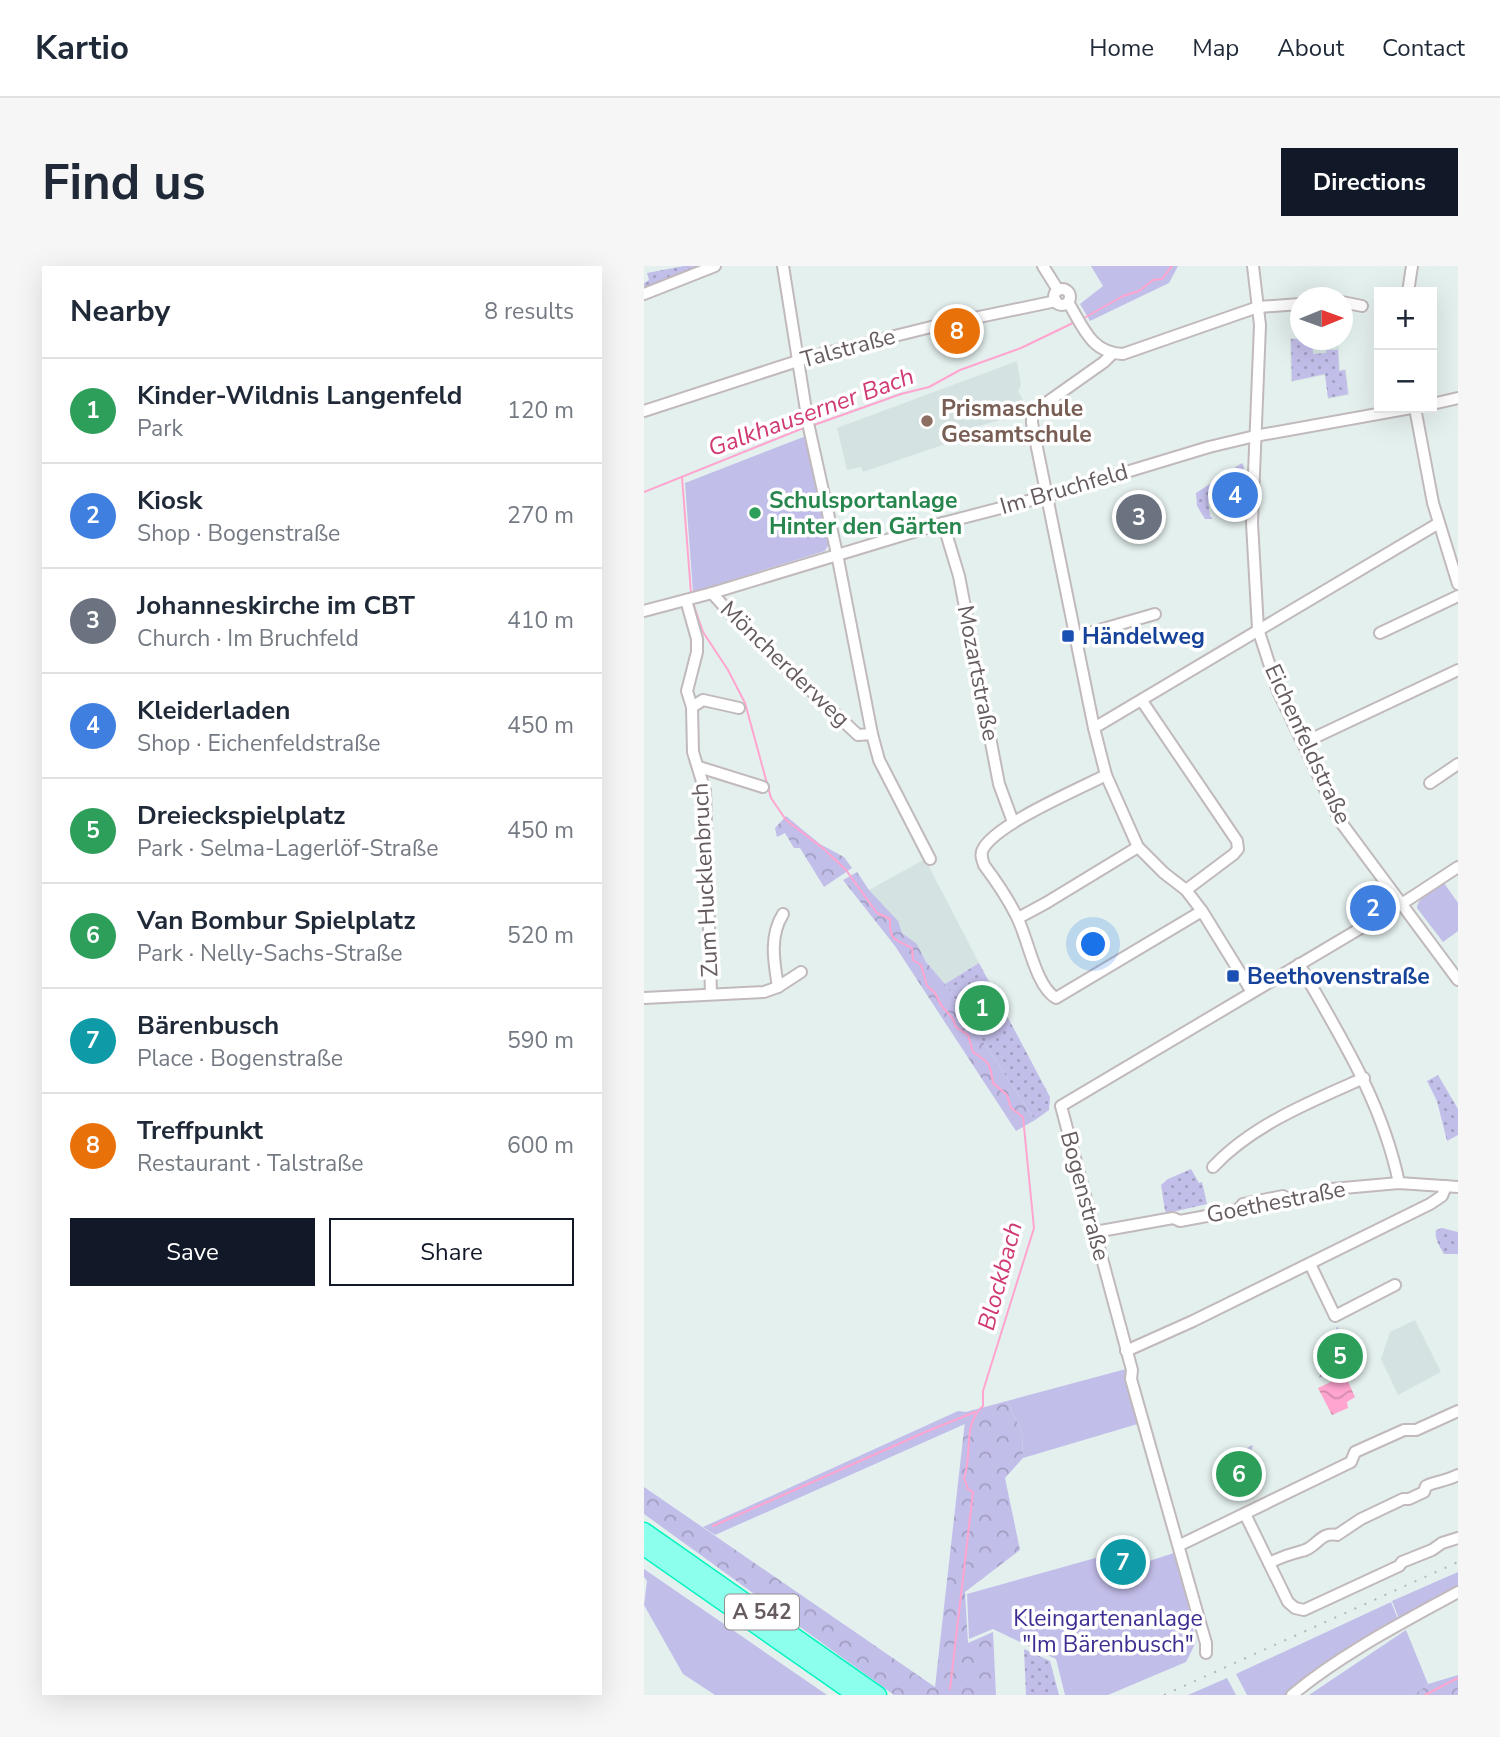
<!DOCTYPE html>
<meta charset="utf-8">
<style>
body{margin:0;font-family:"Nunito Sans",sans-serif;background:#f6f6f7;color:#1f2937}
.controls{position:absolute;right:21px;top:21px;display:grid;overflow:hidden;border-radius:0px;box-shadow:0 7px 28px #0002}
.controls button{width:63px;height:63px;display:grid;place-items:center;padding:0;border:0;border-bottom:2px solid #e0e1e3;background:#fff;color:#1f2937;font:35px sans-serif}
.compass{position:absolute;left:646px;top:21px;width:63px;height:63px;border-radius:50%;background:#fff;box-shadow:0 7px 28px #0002;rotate:89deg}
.you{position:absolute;left:450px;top:679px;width:24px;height:24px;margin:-18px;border:5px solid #fff;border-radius:50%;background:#1a73e8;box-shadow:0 0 0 10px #1a73e833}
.badge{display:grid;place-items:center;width:46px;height:46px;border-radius:50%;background:#111827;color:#fff;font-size:23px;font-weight:700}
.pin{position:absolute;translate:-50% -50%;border:4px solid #fff;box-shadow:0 2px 7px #0006}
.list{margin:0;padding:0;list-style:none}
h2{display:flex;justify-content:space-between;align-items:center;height:91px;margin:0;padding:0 28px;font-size:30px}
h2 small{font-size:23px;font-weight:400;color:#747a83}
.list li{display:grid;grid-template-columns:46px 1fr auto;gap:21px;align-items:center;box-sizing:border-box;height:105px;padding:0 28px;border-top:2px solid #e0e1e3}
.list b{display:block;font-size:26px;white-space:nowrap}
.list p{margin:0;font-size:23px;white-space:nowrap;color:#747a83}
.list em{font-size:23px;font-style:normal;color:#747a83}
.actions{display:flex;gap:14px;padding:21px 28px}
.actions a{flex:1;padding:16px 0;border:2px solid #111827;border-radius:0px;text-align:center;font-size:24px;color:#111827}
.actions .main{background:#111827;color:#fff}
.map{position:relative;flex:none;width:814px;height:1429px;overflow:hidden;border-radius:0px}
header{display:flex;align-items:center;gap:42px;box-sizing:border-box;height:98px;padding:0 35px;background:#fff;border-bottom:2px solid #e0e1e3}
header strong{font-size:33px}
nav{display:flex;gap:38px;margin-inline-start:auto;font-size:24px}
.intro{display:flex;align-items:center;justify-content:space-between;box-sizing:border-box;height:168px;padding:0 42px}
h1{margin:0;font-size:49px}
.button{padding:18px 32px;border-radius:0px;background:#111827;color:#fff;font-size:24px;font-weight:700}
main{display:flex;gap:42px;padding:0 42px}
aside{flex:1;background:#fff;border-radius:0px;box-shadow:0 7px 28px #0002}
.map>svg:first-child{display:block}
.education{fill:#d4e2e1}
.green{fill:#c2beea}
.forest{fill:url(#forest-crowns)}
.park{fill:url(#park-dots)}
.water{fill:url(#water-waves)}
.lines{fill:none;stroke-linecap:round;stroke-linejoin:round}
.stream{stroke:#ffa5cf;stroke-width:2}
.minor-casing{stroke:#c1b9bb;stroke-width:14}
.highway-casing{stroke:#00f4c0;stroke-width:19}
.minor{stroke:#fff;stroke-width:10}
.highway{stroke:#8cffed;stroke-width:16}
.rail{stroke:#b7b5b6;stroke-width:2;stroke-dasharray:2 9;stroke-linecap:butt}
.education-dot{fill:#8d6e63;stroke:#fff;stroke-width:2.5}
.leisure-dot{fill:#2e9e5b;stroke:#fff;stroke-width:2.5}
.transit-dot{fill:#1a4fb4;stroke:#fff;stroke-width:2.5}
.labels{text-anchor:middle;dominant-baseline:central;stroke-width:7;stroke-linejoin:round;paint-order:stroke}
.shield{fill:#fff;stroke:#948d8f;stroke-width:2}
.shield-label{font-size:21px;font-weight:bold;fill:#665c5f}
.street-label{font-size:23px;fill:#665c5f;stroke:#fff}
.education-label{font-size:23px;font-weight:bold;fill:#785e54;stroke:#fff;text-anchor:start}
.leisure-label{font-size:23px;font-weight:bold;fill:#27864d;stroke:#fff;text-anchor:start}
.transit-label{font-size:23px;font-weight:bold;fill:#164399;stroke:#fff;text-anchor:start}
.park-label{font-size:23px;fill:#3d2e92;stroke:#fff}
.water-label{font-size:24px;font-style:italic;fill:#d03a74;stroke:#fff}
</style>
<header>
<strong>Kartio</strong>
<nav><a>Home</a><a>Map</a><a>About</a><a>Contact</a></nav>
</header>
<div class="intro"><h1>Find us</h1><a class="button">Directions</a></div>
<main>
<aside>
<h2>Nearby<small>8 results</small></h2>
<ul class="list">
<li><span class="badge" style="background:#2e9e5b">1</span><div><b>Kinder-Wildnis Langenfeld</b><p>Park</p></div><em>120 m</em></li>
<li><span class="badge" style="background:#3f7fe0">2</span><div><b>Kiosk</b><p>Shop · Bogenstraße</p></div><em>270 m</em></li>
<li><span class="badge" style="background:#6b7280">3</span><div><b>Johanneskirche im CBT</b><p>Church · Im Bruchfeld</p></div><em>410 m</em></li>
<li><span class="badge" style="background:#3f7fe0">4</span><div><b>Kleiderladen</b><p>Shop · Eichenfeldstraße</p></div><em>450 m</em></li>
<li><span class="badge" style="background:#2e9e5b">5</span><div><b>Dreieckspielplatz</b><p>Park · Selma-Lagerlöf-Straße</p></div><em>450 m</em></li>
<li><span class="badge" style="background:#2e9e5b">6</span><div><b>Van Bombur Spielplatz</b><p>Park · Nelly-Sachs-Straße</p></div><em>520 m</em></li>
<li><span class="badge" style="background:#0f9aa8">7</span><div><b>Bärenbusch</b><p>Place · Bogenstraße</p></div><em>590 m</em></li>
<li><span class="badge" style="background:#e8710a">8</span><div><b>Treffpunkt</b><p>Restaurant · Talstraße</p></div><em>600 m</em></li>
</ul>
<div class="actions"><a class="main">Save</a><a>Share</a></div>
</aside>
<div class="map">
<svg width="814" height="1429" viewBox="0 0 814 1429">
<defs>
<pattern id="forest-crowns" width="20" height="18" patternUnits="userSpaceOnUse" patternTransform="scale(1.75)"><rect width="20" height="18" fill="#c2beea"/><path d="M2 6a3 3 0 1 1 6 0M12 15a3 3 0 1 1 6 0" fill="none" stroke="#a19ec1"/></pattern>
<pattern id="park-dots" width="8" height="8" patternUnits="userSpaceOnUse" patternTransform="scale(1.75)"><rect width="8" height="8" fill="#c2beea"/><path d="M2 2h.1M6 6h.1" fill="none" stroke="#a19ec1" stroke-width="1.8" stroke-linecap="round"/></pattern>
<pattern id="water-waves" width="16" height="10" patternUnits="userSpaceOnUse" patternTransform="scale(1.75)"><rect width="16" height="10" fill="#ffa5cf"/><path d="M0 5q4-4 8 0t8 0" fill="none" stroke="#d28aab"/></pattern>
</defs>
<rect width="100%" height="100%" fill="#e4f0ee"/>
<g class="education">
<polygon points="646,72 694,74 696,104 702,103 705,129 684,133 681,109 647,116"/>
<polygon points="373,95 377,119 374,125 382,140 378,147 326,163 328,169 219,206 217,201 203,204 193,162"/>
<polygon points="281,593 335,697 301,718 282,696 273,678 258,667 225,624"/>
<polygon points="771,1054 797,1106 754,1129 737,1093 746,1066"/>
</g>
<g class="green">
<polygon points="447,0 534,0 525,17 446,55 436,38 459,20"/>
<polygon points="162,170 185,278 181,285 49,326 41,217"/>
<path d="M800,617L814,637V665L799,676L773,642C774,630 790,624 800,617Z"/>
<polygon points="482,1103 497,1157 379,1192 378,1167 363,1135"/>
<polygon points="314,1145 322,1146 321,1158 71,1269 59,1261"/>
<polygon points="533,1286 552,1376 542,1396 464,1429 421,1429 412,1393 349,1363 325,1373 323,1328 462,1289 468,1307"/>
<polygon points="0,1303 183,1429 71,1429 39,1408 0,1339 3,1315 0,1311"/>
<polygon points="814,1306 814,1320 755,1353 748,1335"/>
<polygon points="747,1336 754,1353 696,1386 644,1429 603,1429 592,1408"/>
<polygon points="762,1364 784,1418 770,1429 665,1429"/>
<polygon points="583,1412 592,1429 544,1429"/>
</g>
<g class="forest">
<polygon points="142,550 176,578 200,591 208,602 180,621 156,582 150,582 141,567 133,571 131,562"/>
<polygon points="213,606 225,624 254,655 258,667 273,678 282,696 301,718 391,854 372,865 251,680 199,614"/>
<polygon points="363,1135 378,1167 379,1192 361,1212 376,1284 321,1326 324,1377 349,1366 352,1429 250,1429 0,1248 0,1221 291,1421 322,1146"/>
<polygon points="814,1409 814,1429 770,1429 784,1418"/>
</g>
<g class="park">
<polygon points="40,0 58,0 0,23 0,17 5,14 3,7"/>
<polygon points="647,73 668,74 669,88 682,87 682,84 694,84 695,105 701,104 704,128 684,132 681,108 648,115"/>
<polygon points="598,197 600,201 597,214 593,214 564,235 566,250 569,253 561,253 553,240 552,227"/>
<polygon points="335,697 406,831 405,844 391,854 301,718"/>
<polygon points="794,809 814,843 814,869 803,875 793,835 783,815"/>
<polygon points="547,903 555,917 558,916 563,938 524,947 521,945 517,919 524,913"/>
<path d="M798,962L814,966V988H800C796,981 790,972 792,964Z"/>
<polygon points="693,1060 711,1095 675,1112"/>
<polygon points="609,1179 596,1220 584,1196 588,1189"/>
<polygon points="380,1383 406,1395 415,1429 382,1429"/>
</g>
<polygon class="water" points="701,1109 711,1131 703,1136 704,1142 688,1149 674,1122"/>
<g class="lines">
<g class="stream">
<polyline points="440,52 479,30 495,25 509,14 518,13 528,0"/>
<polyline points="170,159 257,128 285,121 316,104 377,82 431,56"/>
<polyline points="38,211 47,327"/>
<polyline points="0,226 162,161"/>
<path d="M50,340L59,366L84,404L101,437L127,532L142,554L180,583L202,604L233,647L246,653C245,676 252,673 268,682L269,694L277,699L283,720L291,727L297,739L309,753L312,761L324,769L329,786C346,797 346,797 349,817L363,829L367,842L379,851L390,962L339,1125V1140C318,1158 329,1188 320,1212L324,1223L329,1226L306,1423"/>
<polyline points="69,1260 286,1164 331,1146"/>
<polyline points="781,1429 814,1412"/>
</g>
<g class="minor-casing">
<g id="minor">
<polyline points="139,0 164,157 193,288 228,468 235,494 286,593"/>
<polyline points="399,0 414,24"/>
<polyline points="609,0 616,59 608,257 614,363 634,425 696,555 814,714"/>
<circle cx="418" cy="31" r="8"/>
<polyline points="764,26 768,0"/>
<polyline points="0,28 71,0"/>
<path d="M424,36C439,61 447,87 479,88L614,41L656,38"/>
<polyline points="698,36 718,40"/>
<polyline points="468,88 460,96 395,142 388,149 388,157 450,462 462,509 494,581 520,607 542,624 558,645 608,726"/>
<polyline points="788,138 814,132"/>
<polyline points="771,142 789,237 814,318"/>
<polyline points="0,145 166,91 287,61 412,35"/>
<polyline points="299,257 315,310 355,518 369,556"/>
<polyline points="68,327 93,355 214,469 228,468"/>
<polyline points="42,334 53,373 53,386 43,425 48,441 49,486 61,525 67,728"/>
<polyline points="0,345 68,327 299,257 403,230 565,181 611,170 767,142"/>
<polyline points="736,367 814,330"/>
<polyline points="431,371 511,348"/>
<polyline points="498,435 593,575 594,583 590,588 542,624"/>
<polyline points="48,441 59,434 95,442"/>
<polyline points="450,462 795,257"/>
<polyline points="659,477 814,404"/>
<polyline points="55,501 119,521"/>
<path d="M462,509C435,523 352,558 339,583C336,588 338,593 340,599C352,615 363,631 372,649C384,671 391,720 412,732L558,645"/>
<polyline points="786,517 814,498"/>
<polyline points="374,652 402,637 494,581"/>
<path d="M655,698C696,770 738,835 755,917"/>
<path d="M134,721C130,696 125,670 139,648"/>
<polyline points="0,732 120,726 134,721 157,706"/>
<path d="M569,901C608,859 668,835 720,812"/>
<polyline points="451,966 529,952 536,955 594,944 599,938 639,930 644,934 679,930 688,923 755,917 814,921"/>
<polyline points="666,998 691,1050 751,1019"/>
<polyline points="482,1085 549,1055 786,938 798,930 802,920"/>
<polyline points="601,1248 644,1336 651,1342 660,1344 755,1300 758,1296 788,1284 798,1277 814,1272"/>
<polyline points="536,1279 707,1196 711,1186 760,1164 772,1164 814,1145"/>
<path d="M625,1297C637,1291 646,1288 658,1285C673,1282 676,1265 693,1269L717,1253L759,1233H765L780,1226L782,1220C793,1215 803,1215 814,1209"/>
<polyline points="562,1387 562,1377 555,1353 487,1113 488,1104 417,840 759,637 814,601"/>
<path d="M648,1429C697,1388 758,1357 814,1326"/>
</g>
</g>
<g class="highway-casing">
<g id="highway">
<polyline points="0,1265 234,1429"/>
<polyline points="0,1281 212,1429"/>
</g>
</g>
<use href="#minor" class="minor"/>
<use href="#highway" class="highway"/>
<polyline class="rail" points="520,1429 814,1296"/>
</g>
<circle class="education-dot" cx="283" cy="155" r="7"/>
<circle class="leisure-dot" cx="111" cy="247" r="7"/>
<g class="transit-dot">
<rect x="417" y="363" width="14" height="14" rx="3.5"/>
<rect x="582" y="703" width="14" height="14" rx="3.5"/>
</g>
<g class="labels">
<rect class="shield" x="81" y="1328.5" width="74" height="35" rx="5"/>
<g class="shield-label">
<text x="118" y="1346">A 542</text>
</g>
<g class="street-label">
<text transform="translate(204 82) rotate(-15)">Talstraße</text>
<text transform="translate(420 223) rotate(-16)">Im Bruchfeld</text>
<text transform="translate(141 398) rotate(44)">Möncherderweg</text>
<text transform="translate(334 407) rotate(79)">Mozartstraße</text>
<text transform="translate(664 478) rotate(65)">Eichenfeldstraße</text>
<text transform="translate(61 614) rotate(-93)">Zum Hucklenbruch</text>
<text transform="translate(441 930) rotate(75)">Bogenstraße</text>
<text transform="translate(632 936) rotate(-11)">Goethestraße</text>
</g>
<g class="education-label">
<text x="297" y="142">Prismaschule<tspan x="297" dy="26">Gesamtschule</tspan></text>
</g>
<g class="leisure-label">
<text x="125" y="234">Schulsportanlage<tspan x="125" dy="26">Hinter den Gärten</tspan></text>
</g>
<g class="transit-label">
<text x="438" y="370">Händelweg</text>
<text x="603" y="710">Beethovenstraße</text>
</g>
<g class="park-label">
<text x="464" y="1352">Kleingartenanlage<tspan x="464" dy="26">"Im Bärenbusch"</tspan></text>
</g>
<g class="water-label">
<text transform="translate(167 146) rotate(-20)">Galkhauserner Bach</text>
<text transform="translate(356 1010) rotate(-75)">Blockbach</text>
</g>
</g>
</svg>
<div class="controls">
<button>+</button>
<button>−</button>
</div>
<svg class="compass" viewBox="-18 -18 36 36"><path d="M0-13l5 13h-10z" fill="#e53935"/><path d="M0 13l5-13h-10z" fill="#747a83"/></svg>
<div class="you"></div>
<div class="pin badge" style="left:338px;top:742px;background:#2e9e5b">1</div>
<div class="pin badge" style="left:729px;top:642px;background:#3f7fe0">2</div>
<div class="pin badge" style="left:495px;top:251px;background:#6b7280">3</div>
<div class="pin badge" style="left:591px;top:229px;background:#3f7fe0">4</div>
<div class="pin badge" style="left:696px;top:1090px;background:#2e9e5b">5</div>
<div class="pin badge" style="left:595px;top:1208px;background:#2e9e5b">6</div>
<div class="pin badge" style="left:479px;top:1296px;background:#0f9aa8">7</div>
<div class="pin badge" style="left:313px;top:65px;background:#e8710a">8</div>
</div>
</main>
